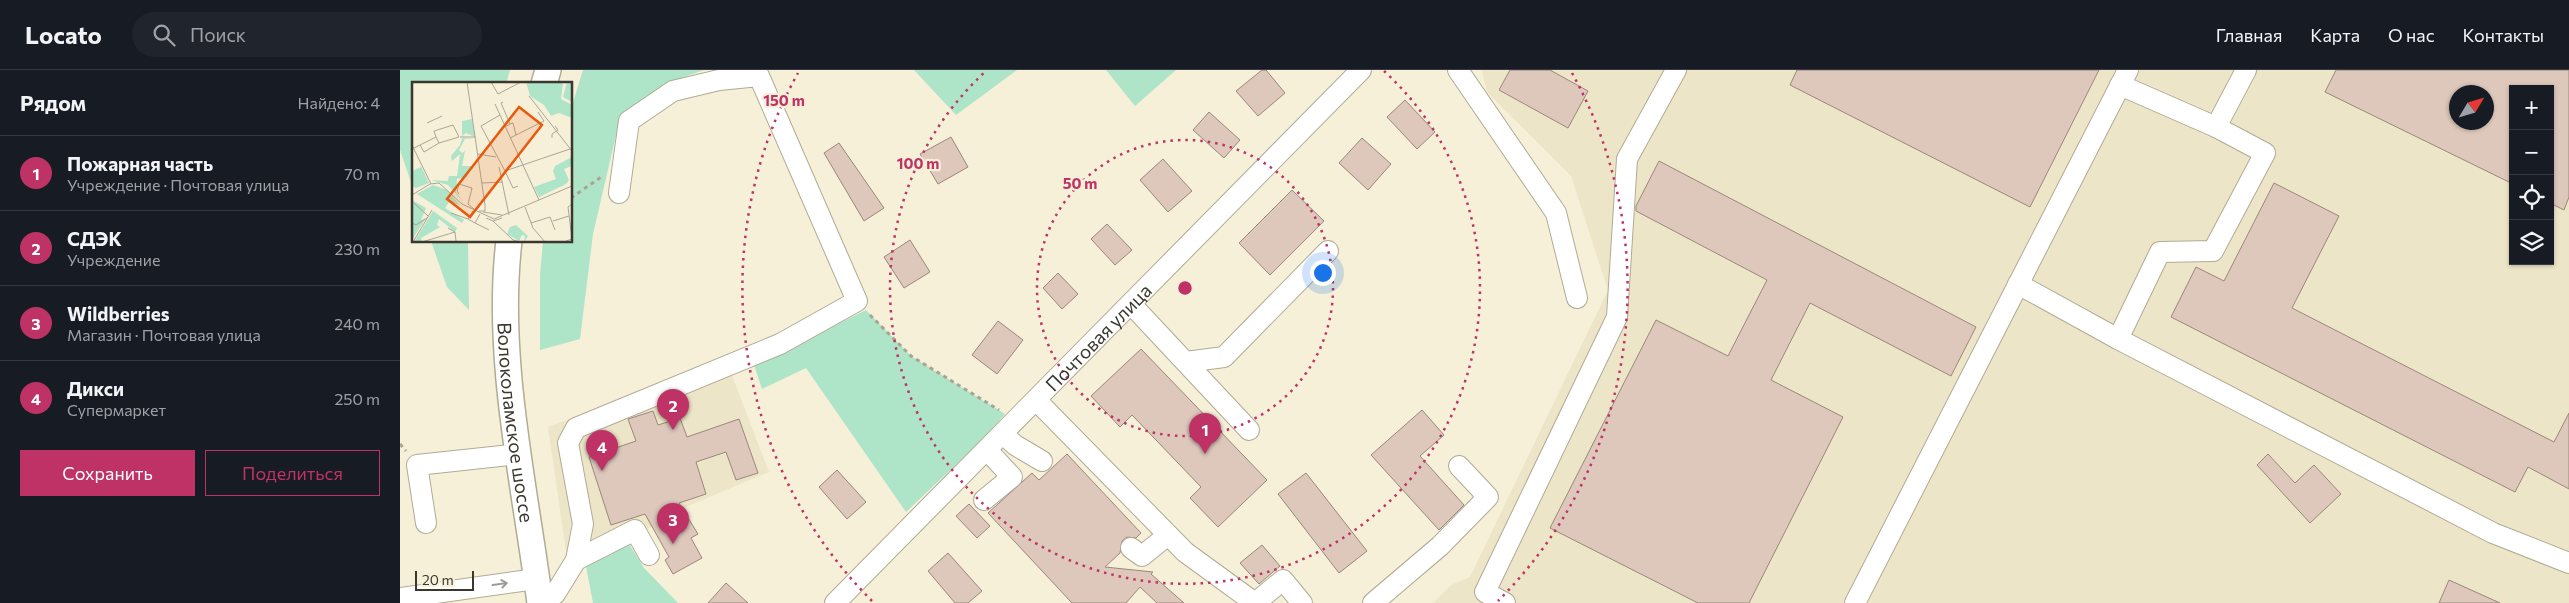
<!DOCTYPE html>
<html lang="ru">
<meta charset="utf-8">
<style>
body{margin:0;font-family:Commissioner,sans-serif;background:#20242c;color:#f1f3f6}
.controls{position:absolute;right:15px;top:15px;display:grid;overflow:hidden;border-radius:0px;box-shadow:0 1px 4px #0004}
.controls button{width:45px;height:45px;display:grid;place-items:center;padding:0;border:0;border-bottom:1px solid #363941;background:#171b24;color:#f1f3f6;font:25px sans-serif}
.compass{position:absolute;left:2049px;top:15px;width:45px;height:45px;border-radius:50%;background:#171b24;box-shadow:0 1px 4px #0004;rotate:52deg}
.scale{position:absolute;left:15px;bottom:12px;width:59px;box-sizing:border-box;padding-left:5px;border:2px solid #3a372f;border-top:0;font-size:14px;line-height:18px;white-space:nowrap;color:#3a372f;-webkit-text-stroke:4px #f6f0d9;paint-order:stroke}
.you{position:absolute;left:922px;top:202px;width:18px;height:18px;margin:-12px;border:4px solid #fff;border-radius:50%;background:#1a73e8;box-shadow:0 0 0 8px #1a73e833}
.badge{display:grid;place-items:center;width:32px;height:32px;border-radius:50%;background:#bf3265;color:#fff;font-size:16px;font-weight:700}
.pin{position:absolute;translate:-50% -41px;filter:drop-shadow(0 1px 2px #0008)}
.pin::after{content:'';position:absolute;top:26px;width:18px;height:15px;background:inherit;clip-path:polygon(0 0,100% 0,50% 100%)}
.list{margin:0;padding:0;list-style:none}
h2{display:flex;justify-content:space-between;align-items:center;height:65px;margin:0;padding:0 20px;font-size:21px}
h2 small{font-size:16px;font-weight:400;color:#9ea1a6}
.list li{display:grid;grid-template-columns:32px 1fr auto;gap:15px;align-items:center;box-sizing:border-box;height:75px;padding:0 20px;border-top:1px solid #363941}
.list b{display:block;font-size:19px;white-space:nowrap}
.list p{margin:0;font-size:16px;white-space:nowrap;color:#9ea1a6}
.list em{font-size:16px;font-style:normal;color:#9ea1a6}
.actions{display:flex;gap:10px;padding:15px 20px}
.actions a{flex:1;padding:11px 0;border:1px solid #bf3265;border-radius:0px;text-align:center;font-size:18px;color:#bf3265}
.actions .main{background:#bf3265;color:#fff}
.icon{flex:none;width:28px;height:28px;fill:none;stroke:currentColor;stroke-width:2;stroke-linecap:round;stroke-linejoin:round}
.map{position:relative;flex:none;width:2169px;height:533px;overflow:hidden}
header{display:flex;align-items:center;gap:30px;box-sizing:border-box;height:70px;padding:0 25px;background:#171b24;border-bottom:1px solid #363941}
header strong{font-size:24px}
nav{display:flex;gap:28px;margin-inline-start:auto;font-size:18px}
.search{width:350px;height:45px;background:#20242c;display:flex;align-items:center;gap:12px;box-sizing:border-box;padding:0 18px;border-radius:28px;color:#9ea1a6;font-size:19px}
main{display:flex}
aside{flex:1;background:#171b24}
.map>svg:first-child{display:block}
.built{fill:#ede5c7;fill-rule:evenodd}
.green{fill:#aee4c7}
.building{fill:#ddc8bb;stroke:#9b877b;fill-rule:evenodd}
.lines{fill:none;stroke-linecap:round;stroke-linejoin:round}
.minor-casing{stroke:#b0ab95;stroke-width:22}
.major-casing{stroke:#b0ab95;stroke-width:28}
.path{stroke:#a9a493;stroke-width:3;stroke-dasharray:4 4;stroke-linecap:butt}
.minor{stroke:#fff;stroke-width:20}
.major{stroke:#fff;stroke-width:25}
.oneway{stroke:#9c9b97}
.ring{fill:none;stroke:#bf3265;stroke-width:2.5;stroke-dasharray:2.5 5}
.labels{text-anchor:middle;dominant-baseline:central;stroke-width:4.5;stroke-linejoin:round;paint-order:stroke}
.street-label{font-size:19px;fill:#3a372f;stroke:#f6f0d9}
.inset-road{fill:none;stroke:#aba695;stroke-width:1}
.view{fill:#e8590c;fill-opacity:0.15;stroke:#e8590c;stroke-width:2.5}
.inset-edge{fill:none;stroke:#3a372f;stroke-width:2.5}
.centre{fill:#bf3265;stroke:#f6f0d9;stroke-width:2.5}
.ring-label{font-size:15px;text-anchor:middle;font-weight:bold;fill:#bf3265;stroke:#f6f0d9;stroke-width:4.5;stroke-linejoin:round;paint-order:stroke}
</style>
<header>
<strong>Locato</strong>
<div class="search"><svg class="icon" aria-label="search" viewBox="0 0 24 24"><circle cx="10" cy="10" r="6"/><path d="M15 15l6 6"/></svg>Поиск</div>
<nav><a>Главная</a><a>Карта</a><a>О нас</a><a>Контакты</a></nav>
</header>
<main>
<aside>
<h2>Рядом<small>Найдено: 4</small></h2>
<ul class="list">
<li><span class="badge">1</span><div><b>Пожарная часть</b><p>Учреждение · Почтовая улица</p></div><em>70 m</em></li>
<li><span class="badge">2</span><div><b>СДЭК</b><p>Учреждение</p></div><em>230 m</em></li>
<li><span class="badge">3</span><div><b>Wildberries</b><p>Магазин · Почтовая улица</p></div><em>240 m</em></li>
<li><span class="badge">4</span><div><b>Дикси</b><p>Супермаркет</p></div><em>250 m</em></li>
</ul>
<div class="actions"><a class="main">Сохранить</a><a>Поделиться</a></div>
</aside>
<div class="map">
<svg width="2169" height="533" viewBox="0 0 2169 533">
<rect width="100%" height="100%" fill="#f6f0d9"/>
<g class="built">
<path d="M1082,0H2169V533H1033L1051,515L1070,507L1208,220L1171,106L1087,22ZM2113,19H2150V191H2113ZM2056,22H2086V52H2056Z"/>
<polygon points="327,292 369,402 288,436 227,471 167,488 148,357"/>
</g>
<g class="green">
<polygon points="0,0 110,0 106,14 14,14 14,121 0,80"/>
<polygon points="183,0 304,0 270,12 220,48 193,164 180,269 140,280 140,205 143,171 171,171 171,39"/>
<polygon points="514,0 617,0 556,45"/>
<polygon points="706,0 776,0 735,36"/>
<polygon points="31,171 68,171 69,240 47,217"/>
<polygon points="466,240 511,286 605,344 584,368 506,442 406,298 362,319 354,295"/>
<polygon points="227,471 244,498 278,533 193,533 185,491"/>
</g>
<g class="building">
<polygon points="862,0 866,0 885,23 858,46 836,21"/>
<polygon points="1110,0 1150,0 1188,21 1168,58 1099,20"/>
<polygon points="1397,0 1699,0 1630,137 1390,15"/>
<path d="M1936,0H2169V127L2164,140L2150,133V19H2113V114L1925,22ZM2056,22H2086V52H2056Z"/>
<polygon points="1005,30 1035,62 1017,79 987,47"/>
<polygon points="809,42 840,70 824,88 793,60"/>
<polygon points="551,67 568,97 538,114 520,84"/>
<polygon points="962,68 991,94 968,120 939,93"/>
<polygon points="439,73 484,138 464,151 424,83"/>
<polygon points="763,89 792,121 768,142 740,110"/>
<polygon points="1259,91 1576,257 1551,306 1410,233 1371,310 1443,347 1349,533 1298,533 1150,458 1256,250 1328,286 1367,210 1236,141 1236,136"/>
<polygon points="1874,113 1939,146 1892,238 2154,372 2169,343 2169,419 2128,397 2115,422 1771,247 1796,197 1824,211"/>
<polygon points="892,120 924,151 870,205 839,173"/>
<polygon points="707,154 732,180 715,195 691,169"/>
<polygon points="510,170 530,202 504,218 484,187"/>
<polygon points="658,203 678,224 662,239 643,218"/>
<polygon points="598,251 623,270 597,304 572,285"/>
<polygon points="741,279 867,410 818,457 790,428 801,417 732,345 720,357 691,326"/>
<polygon points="1022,340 1044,365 1020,386 1064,435 1039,460 971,385"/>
<polygon points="253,341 258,355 280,348 287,367 339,349 358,403 336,410 326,382 296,392 306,424 279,433 298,464 291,468 302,488 273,504 265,490 269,487 245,444 211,455 189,387 236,371 228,349"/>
<polygon points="667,384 741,463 736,468 727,467 722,471 720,483 705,497 753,502 751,504 784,533 757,533 740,517 726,533 672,533 588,443 632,403 639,410"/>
<polygon points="1868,384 1895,413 1914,395 1941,424 1910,453 1857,395"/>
<polygon points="437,400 466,432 447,449 419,417"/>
<polygon points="906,403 967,481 939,503 878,424"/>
<polygon points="569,434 590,456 577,468 556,446"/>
<polygon points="862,475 880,496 859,514 840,493"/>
<polygon points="548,483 582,521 568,533 555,533 528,501"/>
<polygon points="2049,510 2100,533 2039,533"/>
<polygon points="326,513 348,533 308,533"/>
</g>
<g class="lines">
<g class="minor-casing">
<g id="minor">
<polyline points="1058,0 1156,143 1177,228"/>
<polyline points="1720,15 1816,57 1846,0"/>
<polyline points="1618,214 1718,269 1760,182 1813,181 1865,83 1816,57"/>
<polyline points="731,234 849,360"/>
<polyline points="1718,269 2093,463 2169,493"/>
<polyline points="786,292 824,287 928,181"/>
<polyline points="637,331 785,482 855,533 883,510 902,533"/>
<polyline points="603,364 615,375 642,391"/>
<polyline points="584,430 612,407 587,380"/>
<polyline points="26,453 17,395 119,384"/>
<polyline points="731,478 742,486 768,465"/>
<polyline points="176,490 235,460 249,485"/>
<polyline points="155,524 176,490 183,454 168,373 176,358 380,274 457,231 359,6 319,10 273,21 229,51 219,123"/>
<polyline points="0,528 136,509"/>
<path id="s1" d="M435,533L961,0"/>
<polyline points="973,533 1040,476 1088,427 1059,396"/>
<polyline points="1105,533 1085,522 1217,247 1227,89 1276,0"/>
<polyline points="1455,533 1728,0"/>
</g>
</g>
<g class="major-casing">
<g id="major">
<polyline points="144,14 148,0"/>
<path id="s2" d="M109,171C95,289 125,416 140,533"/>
</g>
</g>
<g class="path">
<polyline points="171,128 201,107"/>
<polyline points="470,245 511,286 599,340"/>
<polyline points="0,374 6,381"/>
</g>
<use href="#minor" class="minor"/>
<use href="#major" class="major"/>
</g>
<defs><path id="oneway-shaft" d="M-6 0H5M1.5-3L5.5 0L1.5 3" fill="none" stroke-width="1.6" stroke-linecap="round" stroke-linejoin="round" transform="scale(1.25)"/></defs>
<use class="oneway" href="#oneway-shaft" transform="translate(100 514) rotate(-8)"/>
<g class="ring">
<circle cx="785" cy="218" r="148"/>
<path d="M984 1A295 295 0 1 1 586 1"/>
<path d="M472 531A443 443 0 0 1 398 3M1172 3A443 443 0 0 1 1098 531"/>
</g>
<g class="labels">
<g class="street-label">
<text stroke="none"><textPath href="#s1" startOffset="374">Почтовая улица</textPath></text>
<text stroke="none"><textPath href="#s2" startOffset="182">Волоколамское шоссе</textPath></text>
</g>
</g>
<g transform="translate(12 12)">
<rect width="160" height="160" fill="#f6f0d9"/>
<path d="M114,0H151L149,17L160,23V36L147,31L139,34L132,23L118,14ZM155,0H160V20L151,15ZM60,37L63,55L54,51L50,54V39ZM50,56L63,57H53L47,68L50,71L53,69L50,84H61V87L56,88L55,95L45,97L44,110L52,121L36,103L19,98L36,99L37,94H45L48,72L40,79L39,74L48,63ZM160,75V84L152,87L157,98L154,102L127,115L122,105L144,97L141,89L143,84ZM6,78L17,101L4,106L0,104V89L9,85ZM21,103L35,108L48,123L37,120L33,126L52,138L50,141L5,112ZM0,118L14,126L9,138L14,136L0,158ZM21,129L45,146L43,150L27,137L25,143L28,145L9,156L10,160H2ZM104,143L116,154L112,160L113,154L110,153L107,159L95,152L98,145Z" fill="#aee4c7"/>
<path class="inset-road" d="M55,0L73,123V129H67M79,0L86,12L109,0M117,14L160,69M91,20L89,21L98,42L93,45M83,22L88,33L69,44L93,89L158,67M88,33L127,118M15,41L30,34M98,42L101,41L104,53L98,56M104,53L132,39L126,30M24,55L22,49L41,43L47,55L27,61M48,55H64M140,56V52L146,48L143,44M0,63L19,102M0,67L24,55L27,61L12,70L8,63M66,72L84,75M87,85L97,133M93,89L101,106L106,104M70,101L91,100M47,112L45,109L47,102L60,106L56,122L62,127M0,113L18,102L27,101L50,122L82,137L160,104M2,121L16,134M113,125L121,146L133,160M61,129L56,137L63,141L68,132M71,130L90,133M39,131L56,137M74,136L81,139L90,136M81,139L101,158L108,160M141,139L157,134M0,141L4,143L15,136M63,141L77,148M119,141L138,135L143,148M36,146L43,150L44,159M154,159L160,157L156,125L160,122M1,160L20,128M10,160L43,150"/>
<path class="view" d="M107,25L130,43L58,135L35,117Z"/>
<rect width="160" height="160" class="inset-edge"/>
</g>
<circle cx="785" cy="218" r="8" class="centre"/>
<g class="ring-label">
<text x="384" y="36">150 m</text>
<text x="518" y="99">100 m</text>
<text x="680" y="119">50 m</text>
</g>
</svg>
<div class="controls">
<button>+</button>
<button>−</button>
<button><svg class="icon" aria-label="locate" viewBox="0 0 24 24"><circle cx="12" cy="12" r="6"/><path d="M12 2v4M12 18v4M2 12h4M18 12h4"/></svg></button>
<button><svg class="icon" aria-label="layers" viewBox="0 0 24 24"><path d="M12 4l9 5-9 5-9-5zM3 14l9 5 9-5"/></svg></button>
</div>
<svg class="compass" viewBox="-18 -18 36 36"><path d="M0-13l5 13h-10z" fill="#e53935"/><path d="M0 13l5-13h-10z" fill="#9ea1a6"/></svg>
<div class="scale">20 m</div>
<div class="you"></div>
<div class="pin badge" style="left:805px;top:384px">1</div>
<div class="pin badge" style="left:273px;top:360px">2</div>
<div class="pin badge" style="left:273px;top:474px">3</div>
<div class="pin badge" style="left:202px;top:401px">4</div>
</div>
</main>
